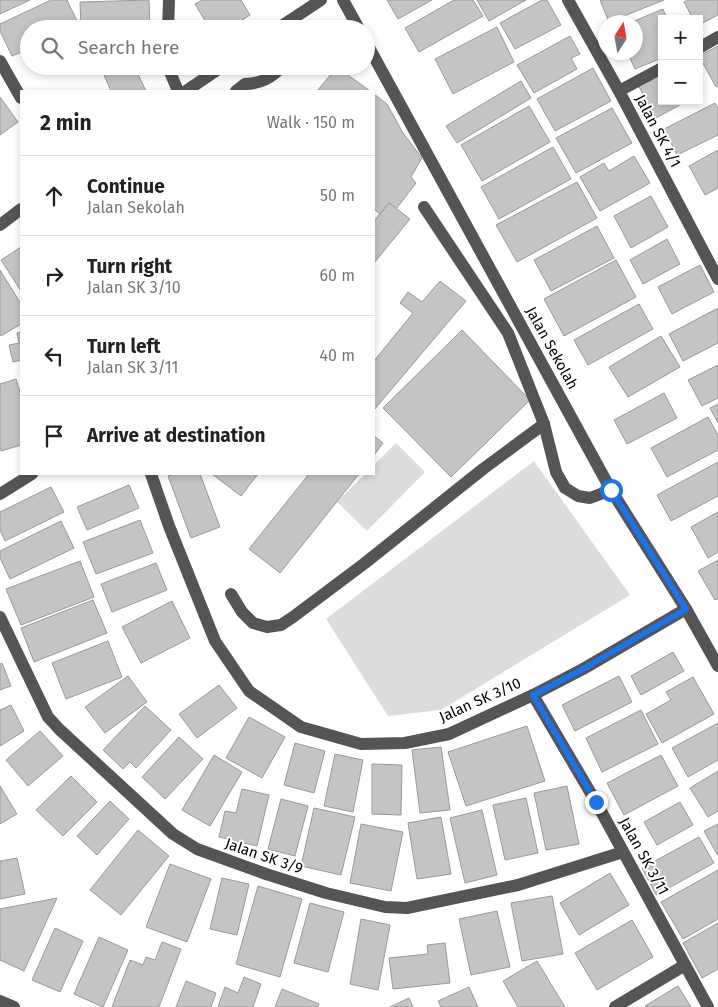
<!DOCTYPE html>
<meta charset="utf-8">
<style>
body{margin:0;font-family:"Fira Sans",sans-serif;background:#f6f6f6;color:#222}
.controls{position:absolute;right:15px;top:15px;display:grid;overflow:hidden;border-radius:0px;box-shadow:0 2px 8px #0003}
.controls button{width:45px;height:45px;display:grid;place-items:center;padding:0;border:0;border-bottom:1px solid #e0e0e0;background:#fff;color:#222;font:25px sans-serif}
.compass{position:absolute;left:598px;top:15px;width:45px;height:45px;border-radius:50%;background:#fff;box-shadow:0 2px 8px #0003;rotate:11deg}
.stop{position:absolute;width:15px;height:15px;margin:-11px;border:4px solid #1a73e8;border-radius:50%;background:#fff}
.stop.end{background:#1a73e8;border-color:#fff;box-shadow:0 1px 5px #0008}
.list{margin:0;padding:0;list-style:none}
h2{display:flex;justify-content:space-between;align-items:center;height:65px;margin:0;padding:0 20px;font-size:21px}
h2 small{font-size:16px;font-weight:400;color:#767676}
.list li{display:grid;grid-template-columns:32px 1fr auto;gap:15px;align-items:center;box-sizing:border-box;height:80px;padding:0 20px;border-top:1px solid #e0e0e0}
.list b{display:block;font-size:19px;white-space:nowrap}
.list p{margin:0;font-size:16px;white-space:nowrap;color:#767676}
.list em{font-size:16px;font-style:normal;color:#767676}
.icon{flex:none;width:28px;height:28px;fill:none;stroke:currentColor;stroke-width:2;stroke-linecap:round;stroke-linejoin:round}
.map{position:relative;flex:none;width:718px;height:1007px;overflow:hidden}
.search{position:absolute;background:#fff;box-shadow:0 2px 8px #0003;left:20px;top:20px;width:355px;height:55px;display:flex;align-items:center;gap:12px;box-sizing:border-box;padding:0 18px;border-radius:28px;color:#767676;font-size:19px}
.panel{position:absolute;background:#fff;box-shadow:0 2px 8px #0003;left:20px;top:90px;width:355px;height:385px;border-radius:0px}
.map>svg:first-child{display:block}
.green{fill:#dcdcdc}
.building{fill:#c4c4c4;stroke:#999}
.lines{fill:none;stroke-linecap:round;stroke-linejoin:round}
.minor{stroke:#555;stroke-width:12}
.route{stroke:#1a73e8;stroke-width:6}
.labels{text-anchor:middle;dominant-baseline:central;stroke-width:4;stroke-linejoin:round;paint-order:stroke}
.street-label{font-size:15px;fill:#000;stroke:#fff}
</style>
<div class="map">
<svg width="718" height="1007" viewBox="0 0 718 1007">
<rect width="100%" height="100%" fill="#fff"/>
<g class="green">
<polygon points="396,443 425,472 367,531 337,502 365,474 374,474 374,465"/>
<polygon points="534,461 630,595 441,710 388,716 326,619"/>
</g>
<g class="building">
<polygon points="0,0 30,0 0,14"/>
<polygon points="51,0 67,0 79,25 70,29 29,29 29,49 12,56 0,31 0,24"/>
<polygon points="149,0 150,29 81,29 80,2"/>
<polygon points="202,0 241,0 250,15 228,29 210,29 195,4"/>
<polygon points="387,0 432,0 398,19"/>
<polygon points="454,0 473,0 483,16 419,52 405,28"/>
<polygon points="477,0 526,0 489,21"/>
<polygon points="542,0 547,0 561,25 515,49 500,23"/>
<polygon points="600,0 664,0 609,22"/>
<polygon points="688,0 718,0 718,15 699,25 699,19 693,19 684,2"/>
<polygon points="663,9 667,19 662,19 662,58 635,69 627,52 636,52 636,22 632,22"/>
<polygon points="497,27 514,62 453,94 435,59"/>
<polygon points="570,36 580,54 571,58 577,69 534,93 517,65"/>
<polygon points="718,46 718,86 716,87 699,56"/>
<polygon points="100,66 134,66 146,91 111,91"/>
<polygon points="337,67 370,91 317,91"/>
<polygon points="593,68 611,101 555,131 537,99"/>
<polygon points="662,72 662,101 687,101 656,118 638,85"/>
<polygon points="521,81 531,98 457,143 446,126"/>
<polygon points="374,94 387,104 403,133 422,158 411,177 416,183 396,209 389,203 380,214 374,209"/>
<polygon points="0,97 18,122 0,135"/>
<polygon points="715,103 718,108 718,135 677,155 664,129"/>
<polygon points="529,106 550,142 482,181 461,145"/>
<polygon points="612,108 632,143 576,173 556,138"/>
<polygon points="553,147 571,179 499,219 481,187"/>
<polygon points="718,150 718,188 705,195 689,166"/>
<polygon points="634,156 650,183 600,211 580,177 604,163 609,171"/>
<polygon points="577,182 597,218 517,262 496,225"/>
<polygon points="651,196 668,227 631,248 614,216"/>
<polygon points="389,203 410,219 374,263 374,221"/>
<polygon points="597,226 614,258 551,291 534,260"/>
<polygon points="667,239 680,264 643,284 630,260"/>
<polygon points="21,247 21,291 1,260"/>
<polygon points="616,260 636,297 564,336 544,299"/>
<polygon points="700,265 714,292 672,314 658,287"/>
<polygon points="0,270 21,304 21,324 1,336 0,334"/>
<polygon points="440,281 466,301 374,410 374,361 413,313 400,303 408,292 422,302"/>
<polygon points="639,304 653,329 588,365 574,340"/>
<polygon points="718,308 718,343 683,361 669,334"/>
<polygon points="462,330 530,400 451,477 383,408"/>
<polygon points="21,332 21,360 13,362 9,345 19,343 17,333"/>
<polygon points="661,336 680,367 628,397 609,367"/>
<polygon points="718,365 718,398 702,406 688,380"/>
<polygon points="16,379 21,395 21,445 1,451 0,447 0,384"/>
<polygon points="664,393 677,418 627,444 614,420"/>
<polygon points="718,404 718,423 710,408"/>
<polygon points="708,417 718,435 718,450 667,477 651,448"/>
<polygon points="374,436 383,443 374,455"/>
<polygon points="718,462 718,496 671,521 657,495"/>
<polygon points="174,474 200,474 220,527 191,538 168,476"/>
<polygon points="212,474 258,474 241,496"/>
<polygon points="309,474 359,474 280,573 249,549"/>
<polygon points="129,485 139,508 87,530 77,507"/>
<polygon points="51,487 64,512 5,541 0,530 0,512"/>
<polygon points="718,512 718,552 708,558 691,527"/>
<polygon points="140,520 153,553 96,574 83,542"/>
<polygon points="61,521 74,548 10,579 0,558 0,551"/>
<polygon points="718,560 718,599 715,600 698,571"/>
<polygon points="80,561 94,597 21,625 6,589"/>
<polygon points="156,563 167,590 112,612 101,584"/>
<polygon points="93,600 107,633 34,662 21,628"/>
<polygon points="172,601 190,638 141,663 122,627"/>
<polygon points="108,641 122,677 66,699 52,663"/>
<polygon points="673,652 684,671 641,695 631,676"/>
<polygon points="2,663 11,686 0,690 0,664"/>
<polygon points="128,676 147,702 105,733 85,707"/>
<polygon points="619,676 632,702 575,731 562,705"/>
<polygon points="693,677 714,714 662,743 646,714 671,700 666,692"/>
<polygon points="219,685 237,708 197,738 179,714"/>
<polygon points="11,705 24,731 0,746 0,710"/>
<polygon points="145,706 171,730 136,768 130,762 123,769 103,750"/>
<polygon points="641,710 658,744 602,772 586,738"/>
<polygon points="249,717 285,737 262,778 226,758"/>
<polygon points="718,723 718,760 688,777 672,748"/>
<polygon points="527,726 545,781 466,806 448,752"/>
<polygon points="40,731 63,756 28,786 6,760"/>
<polygon points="179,737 203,759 165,799 142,777"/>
<polygon points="295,743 325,751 314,793 284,785"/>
<polygon points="441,747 450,810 420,813 412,750"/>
<polygon points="335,754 363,760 353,812 324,806"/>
<polygon points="214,755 242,772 210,826 182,810"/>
<polygon points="661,755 678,786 624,815 607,783"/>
<polygon points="372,764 402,765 401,815 372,814"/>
<polygon points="718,771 718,811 708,817 690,788"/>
<polygon points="71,776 97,802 63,836 36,810"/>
<polygon points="0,786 17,814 0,824"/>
<polygon points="567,786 579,844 546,850 534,793"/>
<polygon points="242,789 269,795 257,846 219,837 225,811 236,813"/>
<polygon points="526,798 538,853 505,860 493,805"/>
<polygon points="281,799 308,806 295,856 268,849"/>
<polygon points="110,801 129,819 97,855 77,836"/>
<polygon points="680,802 693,825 657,845 644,822"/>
<polygon points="314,808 355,817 341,875 301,866"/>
<polygon points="482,810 497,875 465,883 450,818"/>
<polygon points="441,817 451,874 417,879 408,823"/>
<polygon points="361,824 403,832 391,891 350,883"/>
<polygon points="718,824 718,856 704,831"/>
<polygon points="138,830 169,856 121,915 90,890"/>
<polygon points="699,837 714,863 656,895 642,868"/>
<polygon points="17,858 25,894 0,899 0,861"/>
<polygon points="170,864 211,879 187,942 146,927"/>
<polygon points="718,870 718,919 683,939 661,902"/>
<polygon points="610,873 629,905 579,935 560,903"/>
<polygon points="222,878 249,884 237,935 210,929"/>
<polygon points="258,886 302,899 280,977 236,964"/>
<polygon points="552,896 563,954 522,961 511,903"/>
<polygon points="57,898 24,971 0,960 0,909"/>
<polygon points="310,903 344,912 328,972 294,963"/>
<polygon points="497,911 510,967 471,975 459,919"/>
<polygon points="361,919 390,925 378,990 350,984"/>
<polygon points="632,920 653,957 597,990 575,953"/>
<polygon points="718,923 718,969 702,978 683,943"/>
<polygon points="55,928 83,941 60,992 32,980"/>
<polygon points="99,937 128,950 103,1007 74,994"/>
<polygon points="162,942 181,949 159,1007 112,1007 130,960 143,965 146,957 155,960"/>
<polygon points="445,943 450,983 393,989 389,958 428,954 427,945"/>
<polygon points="537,961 565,1007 518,1007 503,981"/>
<polygon points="244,977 261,984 253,1007 218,1007 225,987 238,993"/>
<polygon points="186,981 216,993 211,1007 176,1007"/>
<polygon points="678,986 691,1007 646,1007 645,1006"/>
<polygon points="469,987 478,1007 441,1007 438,1001"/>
<polygon points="282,989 319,1004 318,1007 275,1007"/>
<polygon points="409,998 413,1007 390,1007"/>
</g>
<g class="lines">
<g class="minor">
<polyline points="343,0 359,29"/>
<polyline points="568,0 619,91 718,279"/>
<polyline points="168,29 169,0"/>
<polyline points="277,29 321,0"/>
<polyline points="366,42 611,490 686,609 718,666"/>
<polyline points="699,48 718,37"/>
<polyline points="0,61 21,98"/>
<polyline points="169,66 170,72 178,91"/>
<polyline points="186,91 223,66"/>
<path d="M236,91L245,84C261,84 272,77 283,66"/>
<polyline points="619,91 662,68"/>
<polyline points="424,207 508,333 544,424 556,472 565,488 578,496 590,498 611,490"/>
<polyline points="0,225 21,209"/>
<polyline points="151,474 169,526 215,641 249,691 301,727 361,744 405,743 449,734 533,695 583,669 686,609"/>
<polyline points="0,494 32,474"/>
<polyline points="231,594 242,612 253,623 267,627 281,625 293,617 365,563 483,469 544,424"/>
<polyline points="0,617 48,717 59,729 173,834 197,849 266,874 326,893 385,907 407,908 518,885 623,852"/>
<polyline points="533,695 596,802 708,1007"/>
<polyline points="0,1001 14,1007"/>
<polyline points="615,1007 685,965"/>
</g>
</g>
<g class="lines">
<polyline class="route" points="596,802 533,695 583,669 686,609 611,490"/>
</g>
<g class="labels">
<g class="street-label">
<text transform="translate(658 131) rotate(62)">Jalan SK 4/1</text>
<text transform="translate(552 348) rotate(61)">Jalan Sekolah</text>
<text transform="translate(480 700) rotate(-24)">Jalan SK 3/10</text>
<text transform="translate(264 856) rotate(19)">Jalan SK 3/9</text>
<text transform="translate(644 856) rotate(61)">Jalan SK 3/11</text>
</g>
</g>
</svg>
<div class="controls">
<button>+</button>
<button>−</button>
</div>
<svg class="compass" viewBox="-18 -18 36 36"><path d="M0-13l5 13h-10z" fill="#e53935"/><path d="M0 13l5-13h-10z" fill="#767676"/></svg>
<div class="stop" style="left:611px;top:490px"></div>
<div class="stop end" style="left:596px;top:802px"></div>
<div class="search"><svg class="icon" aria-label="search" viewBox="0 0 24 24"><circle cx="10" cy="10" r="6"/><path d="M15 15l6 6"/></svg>Search here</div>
<section class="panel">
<h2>2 min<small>Walk · 150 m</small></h2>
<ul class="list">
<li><svg class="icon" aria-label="ahead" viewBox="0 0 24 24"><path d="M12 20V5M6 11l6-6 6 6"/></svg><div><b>Continue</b><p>Jalan Sekolah</p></div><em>50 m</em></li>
<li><svg class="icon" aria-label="right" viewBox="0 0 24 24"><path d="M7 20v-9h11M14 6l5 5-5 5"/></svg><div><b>Turn right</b><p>Jalan SK 3/10</p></div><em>60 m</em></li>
<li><svg class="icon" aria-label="left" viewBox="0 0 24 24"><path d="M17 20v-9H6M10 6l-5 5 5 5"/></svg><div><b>Turn left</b><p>Jalan SK 3/11</p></div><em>40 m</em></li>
<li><svg class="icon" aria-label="arrive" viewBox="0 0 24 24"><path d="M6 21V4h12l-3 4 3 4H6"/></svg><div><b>Arrive at destination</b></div></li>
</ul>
</section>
</div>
